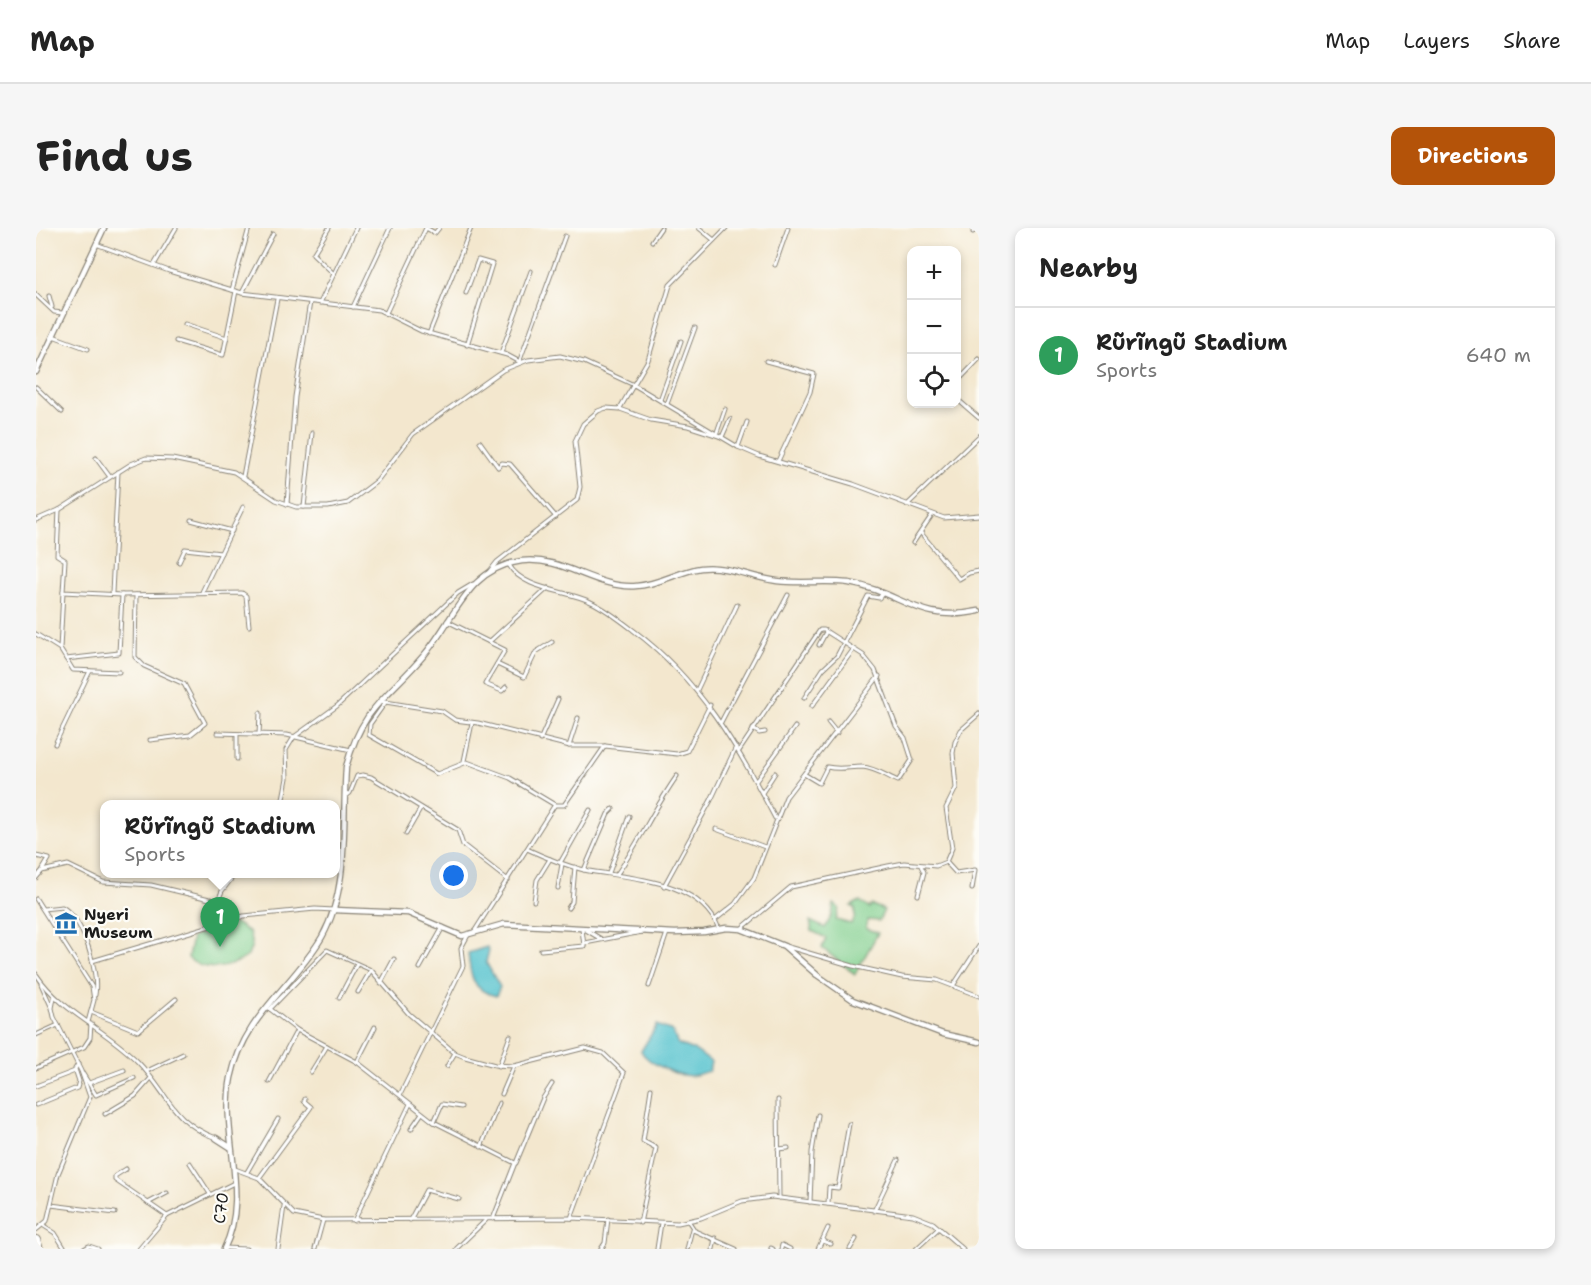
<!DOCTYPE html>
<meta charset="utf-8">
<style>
body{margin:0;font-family:"Shantell Sans",sans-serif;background:#f6f6f6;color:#222}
.controls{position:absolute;right:18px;top:18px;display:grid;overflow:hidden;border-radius:12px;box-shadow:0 3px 9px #0003}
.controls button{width:54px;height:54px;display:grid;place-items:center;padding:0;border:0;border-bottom:2px solid #e0e0e0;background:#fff;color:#222;font:30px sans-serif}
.you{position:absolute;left:418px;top:648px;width:21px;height:21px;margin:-15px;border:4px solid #fff;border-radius:50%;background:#1a73e8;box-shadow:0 0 0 9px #1a73e833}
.badge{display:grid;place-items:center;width:39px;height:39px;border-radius:50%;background:#b45309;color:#fff;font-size:20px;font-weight:700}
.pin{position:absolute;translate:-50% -50px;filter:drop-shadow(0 2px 3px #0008)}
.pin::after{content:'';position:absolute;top:32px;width:21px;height:18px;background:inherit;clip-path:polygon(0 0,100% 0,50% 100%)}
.popup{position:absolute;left:64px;top:572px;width:240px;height:78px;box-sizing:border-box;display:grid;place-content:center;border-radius:12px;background:#fff;filter:drop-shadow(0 2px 4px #0005);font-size:20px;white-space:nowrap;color:#767676}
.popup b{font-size:22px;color:#222}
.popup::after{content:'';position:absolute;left:50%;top:100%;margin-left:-12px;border:12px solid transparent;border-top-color:#fff}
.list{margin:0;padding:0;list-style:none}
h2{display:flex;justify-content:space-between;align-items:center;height:78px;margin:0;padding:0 24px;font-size:26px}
h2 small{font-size:20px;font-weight:400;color:#767676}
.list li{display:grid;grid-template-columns:39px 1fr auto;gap:18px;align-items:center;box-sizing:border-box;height:96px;padding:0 24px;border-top:2px solid #e0e0e0}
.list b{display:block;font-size:22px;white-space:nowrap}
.list p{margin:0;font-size:20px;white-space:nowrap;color:#767676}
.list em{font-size:20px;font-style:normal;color:#767676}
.icon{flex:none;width:33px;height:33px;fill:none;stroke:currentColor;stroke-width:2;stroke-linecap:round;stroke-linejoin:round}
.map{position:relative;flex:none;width:943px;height:1021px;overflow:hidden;border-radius:12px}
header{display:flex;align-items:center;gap:36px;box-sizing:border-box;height:84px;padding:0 30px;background:#fff;border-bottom:2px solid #e0e0e0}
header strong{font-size:28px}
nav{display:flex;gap:33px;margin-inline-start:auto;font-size:21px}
.intro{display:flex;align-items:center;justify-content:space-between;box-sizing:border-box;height:144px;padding:0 36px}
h1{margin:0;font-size:42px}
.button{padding:15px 27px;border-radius:12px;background:#b45309;color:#fff;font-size:21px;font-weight:700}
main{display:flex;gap:36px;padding:0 36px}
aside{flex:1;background:#fff;border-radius:12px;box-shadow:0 3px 9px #0003}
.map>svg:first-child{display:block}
.green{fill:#81cf8e;stroke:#4e7655;stroke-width:1.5}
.water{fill:#55c2ce;stroke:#386f75;stroke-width:1.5}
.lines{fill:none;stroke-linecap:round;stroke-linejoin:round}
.street-casing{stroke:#888275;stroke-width:5}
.secondary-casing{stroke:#888275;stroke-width:7}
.highway-casing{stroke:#888275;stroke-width:10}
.street{stroke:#fff;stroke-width:3}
.secondary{stroke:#fff;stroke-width:4.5}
.highway{stroke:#fff;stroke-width:8}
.labels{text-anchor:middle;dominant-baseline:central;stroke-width:4.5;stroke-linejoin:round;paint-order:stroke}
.poi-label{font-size:16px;font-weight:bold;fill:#1c1c1c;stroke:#fdfcf7;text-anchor:start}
.street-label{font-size:16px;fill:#1c1c1c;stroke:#fdfcf7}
</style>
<header>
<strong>Map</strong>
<nav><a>Map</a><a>Layers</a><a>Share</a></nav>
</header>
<div class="intro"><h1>Find us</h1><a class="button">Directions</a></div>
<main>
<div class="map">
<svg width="943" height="1021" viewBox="0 0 943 1021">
<rect width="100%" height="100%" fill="#fdfcf7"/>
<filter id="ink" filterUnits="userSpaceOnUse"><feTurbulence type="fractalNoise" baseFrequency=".0167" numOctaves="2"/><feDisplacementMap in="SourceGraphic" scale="12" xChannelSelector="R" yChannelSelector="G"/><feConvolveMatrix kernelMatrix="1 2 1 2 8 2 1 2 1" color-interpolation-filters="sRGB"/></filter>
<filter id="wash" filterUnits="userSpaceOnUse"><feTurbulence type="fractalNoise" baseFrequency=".008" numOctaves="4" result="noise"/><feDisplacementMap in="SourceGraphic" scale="24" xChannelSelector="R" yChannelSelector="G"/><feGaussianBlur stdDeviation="1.35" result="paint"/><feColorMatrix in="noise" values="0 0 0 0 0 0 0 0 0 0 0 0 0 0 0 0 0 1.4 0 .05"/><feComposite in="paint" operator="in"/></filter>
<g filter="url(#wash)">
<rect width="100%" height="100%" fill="#f3e7ce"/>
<g class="green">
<polygon points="824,673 833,680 836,677 848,682 843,693 832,692 830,700 842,705 819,746 786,720 790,710 776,703 774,693 789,700 796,687 798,676 803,680 800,692 815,696 819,689 819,680 815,678"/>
<path d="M199,695L213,704L216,717L212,728C194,741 168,745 152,730L156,709Z"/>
</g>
<g class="water">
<path d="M451,719L453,722L450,734L464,759L460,768C436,763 434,747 432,725Z"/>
<path d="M621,797L636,803L642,816L660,823L675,834L673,843C668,844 664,846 660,847C645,851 611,835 605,823Z"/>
</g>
</g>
<g filter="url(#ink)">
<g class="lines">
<g class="street-casing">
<g id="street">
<polyline points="293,0 277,26 298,46"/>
<polyline points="663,0 678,12"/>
<polyline points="937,4 938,0"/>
<polyline points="616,13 625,0"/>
<polyline points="60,16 133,43 206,65 343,82 385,103 471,127 484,134"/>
<polyline points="118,37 140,0"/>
<polyline points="739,37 752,0"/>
<polyline points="196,62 213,0"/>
<polyline points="206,65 237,6"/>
<polyline points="430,65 442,32 456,36 431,117"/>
<polyline points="0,67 18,84 26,85"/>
<polyline points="13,68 16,79"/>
<polyline points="284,75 320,0"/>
<polyline points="317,79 354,0"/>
<polyline points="350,85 390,0 399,5 403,0"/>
<polyline points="149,96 191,110"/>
<polyline points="393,106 435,0"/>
<polyline points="17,108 52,121"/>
<polyline points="140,113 187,127 200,63"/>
<polyline points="465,125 495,43"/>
<polyline points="484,132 529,8"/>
<polyline points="730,133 778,146 774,164 742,233"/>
<polyline points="921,154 943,131"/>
<polyline points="0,159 26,184"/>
<polyline points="921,171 943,190"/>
<polyline points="624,172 645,113"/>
<polyline points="631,176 659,100"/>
<polyline points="584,180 612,132 634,57 690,0"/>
<polyline points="681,204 689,181"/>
<polyline points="444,214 462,239 466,235 474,236 520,289"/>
<polyline points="702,219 711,194"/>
<polyline points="60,230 74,249"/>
<polyline points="207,248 241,71"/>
<polyline points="251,276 259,169 274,74"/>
<polyline points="871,277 943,208"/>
<polyline points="268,279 276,205"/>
<polyline points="23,282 21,327 29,332 27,364 86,367 206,365 210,368 213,398"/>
<polyline points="0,292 23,282 95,236 110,230 136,231 198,244 240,272 260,279 292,279 312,275 341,253 377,206 467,142 492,132 524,128 548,134 598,157 702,219 723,228 817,256 908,290 943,287"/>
<polyline points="155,292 196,303"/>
<polyline points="885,305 923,351 933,345 943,343"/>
<polyline points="877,315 896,287"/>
<polyline points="143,334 149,321 185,325"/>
<path d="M473,337C487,362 531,362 555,374C570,381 584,392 597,402C663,451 702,519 739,590"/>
<polyline points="453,344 461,334 541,272 544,259 539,213 547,196 562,183 570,180 584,181 615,192 652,198 686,209 694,191"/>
<polyline points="166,364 207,279"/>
<polyline points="76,365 82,244"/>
<polyline points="100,367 99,429 108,438 148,456 169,495 154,507 114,512"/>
<polyline points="411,393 453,414 512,360"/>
<polyline points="0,406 24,421 37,442 83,444"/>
<polyline points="453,414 469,422 449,456 466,463 470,459"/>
<polyline points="783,417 790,404"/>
<polyline points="24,421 27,364"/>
<polyline points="30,431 83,425 86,367"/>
<polyline points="461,436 488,449 500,424 516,414"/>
<polyline points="661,462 701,377"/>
<polyline points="768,470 787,441 801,428 832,368 843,370 847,365"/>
<polyline points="343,473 406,483 419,492 442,495 534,518 569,518 641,526 651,523 674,477"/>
<polyline points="349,475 334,496 333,507 401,546 431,534 474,550 519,577 528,577 569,518"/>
<polyline points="776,478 817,422"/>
<polyline points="685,494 752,367"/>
<polyline points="792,494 801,505"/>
<polyline points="717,501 723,505 729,504"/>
<polyline points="181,505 251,507 315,522"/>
<polyline points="223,507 224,485"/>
<polyline points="504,512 522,471"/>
<polyline points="19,516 54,443"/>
<polyline points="533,518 542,490"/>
<path d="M703,523L784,402H788L827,427L839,442L860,498L869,510L876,532L862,553C850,548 840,540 826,539C813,539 803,542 791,539L783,555L768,546"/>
<polyline points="201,531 201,506"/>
<polyline points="428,533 436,495"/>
<polyline points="720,553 759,499"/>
<polyline points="726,565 739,545"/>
<polyline points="309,569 314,565 321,548 327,547 335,549 422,602 427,617 472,652"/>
<polyline points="246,576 251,550 250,522 258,509 301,478 422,365 437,356"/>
<polyline points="680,601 729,619"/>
<polyline points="370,606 385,580"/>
<path d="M491,621C510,630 528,637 548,642C593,651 663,650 683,701"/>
<polyline points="0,628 13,631 7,641"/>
<polyline points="910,634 920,645 939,642 936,661"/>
<polyline points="524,635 554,582"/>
<polyline points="548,642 572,586 577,581"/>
<polyline points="573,645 593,588"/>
<path d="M581,646C603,614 619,579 641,548"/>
<polyline points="0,650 6,643 32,637 67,654 115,657 182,673"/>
<polyline points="628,658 675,572 700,519"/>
<polyline points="522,660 526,636"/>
<polyline points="882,667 888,644 885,638"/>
<polyline points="0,671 56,759 58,772 52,794"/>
<polyline points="498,673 501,652 514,631"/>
<polyline points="532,680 536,674 539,639"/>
<path d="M7,681L26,679C48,691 63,744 59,767"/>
<polyline points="679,692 699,676 718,650 750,569 843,448"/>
<polyline points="172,697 186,663 199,646"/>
<polyline points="705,701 755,659 852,638 868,635 900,638 910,634 916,620 910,580 920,560 917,525 919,514 925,502 943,486"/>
<polyline points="550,702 565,711"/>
<polyline points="438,704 518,578"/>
<polyline points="549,715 606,704"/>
<polyline points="749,718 817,738 866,749 901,752 943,768"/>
<polyline points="505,722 548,718 546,701"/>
<polyline points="56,733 208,688 279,681 298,682"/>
<polyline points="384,740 407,699"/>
<path d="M0,746C26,785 70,801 102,834C132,865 136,894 180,910"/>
<polyline points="345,755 358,731"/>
<polyline points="5,756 15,778"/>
<polyline points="613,758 631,705"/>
<polyline points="917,758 943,718"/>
<polyline points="322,764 335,742"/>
<polyline points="303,770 321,736"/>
<polyline points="234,781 291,722 335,742 373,786 419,825 429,829 459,837 478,838 549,820 567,825 588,845 535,990"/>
<polyline points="234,781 261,802 321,834 398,894 479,935 457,991"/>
<polyline points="55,784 102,803 140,771"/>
<polyline points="0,807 22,797"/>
<polyline points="321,834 339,799"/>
<polyline points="411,838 419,825"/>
<polyline points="463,838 474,808"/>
<polyline points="0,840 48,819 54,810 55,796"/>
<polyline points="111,843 147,826"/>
<polyline points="275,844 291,818"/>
<polyline points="47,846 60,867 98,850"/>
<polyline points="233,854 261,802"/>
<polyline points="53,855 88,842"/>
<polyline points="0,858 39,843"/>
<polyline points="466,866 478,838"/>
<polyline points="364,867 427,738 425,720 432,707"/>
<polyline points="742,872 743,970"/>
<polyline points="0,877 41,860 43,853 39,841 42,836"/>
<polyline points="69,886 99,868 115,850"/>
<polyline points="398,894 406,876 425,879"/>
<polyline points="375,901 386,885"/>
<polyline points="445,919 463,875"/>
<polyline points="742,921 752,920"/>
<polyline points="154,935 174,966"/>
<polyline points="480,935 507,870 516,856"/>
<polyline points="90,941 79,948 79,952 131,988"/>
<polyline points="199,941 223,950 258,986 287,992 535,990 642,995 665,990 706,973 736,969 877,987 897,995 927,1021"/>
<polyline points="211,944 242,891"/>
<polyline points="223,950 275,879 268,873 269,871"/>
<polyline points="774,974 776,924 782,887"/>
<polyline points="112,975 131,965"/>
<polyline points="792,976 793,959 802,960 813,896"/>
<polyline points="15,977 79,985"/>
<polyline points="838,983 862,932"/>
<polyline points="374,992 390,962 423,971"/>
<polyline points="318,993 374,876"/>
<polyline points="653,994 659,1003 700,1021"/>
<polyline points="604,995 620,920 607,913 615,861"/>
<polyline points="8,998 19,1005 29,1021"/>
<polyline points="0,1002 11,993 22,946 54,869 45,843 18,789 16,780 18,770"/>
<polyline points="786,1013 795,1016"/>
<polyline points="188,1020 210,1021"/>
<polyline points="735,1020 737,1021"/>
<polyline points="48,1021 53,1018 62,1021"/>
<polyline points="103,1021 131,988 198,955"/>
<polyline points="242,1021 248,978"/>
<polyline points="279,1021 287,992"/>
<polyline points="420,1021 450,992"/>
<polyline points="565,1021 569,1015 572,991"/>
<polyline points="621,1021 625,995"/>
<polyline points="651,1021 656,1001"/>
<polyline points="677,1021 679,1010"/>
<polyline points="745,1021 746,1017 754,1021"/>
<polyline points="782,1021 792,1000"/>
<polyline points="814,1021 820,1011"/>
<polyline points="880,1021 903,1000"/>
</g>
</g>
<g class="secondary-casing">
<g id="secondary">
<polyline points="0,144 68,0"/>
<polyline points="298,682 372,685 426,708 468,696 639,705 668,704 690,700 705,701 748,718 781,747 817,772 907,806 943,814"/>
<polyline points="180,910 194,919"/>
<path d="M188,1021C215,967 184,907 195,850C208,787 256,760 286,709C314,659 306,594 310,539C327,477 352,470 389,426C420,390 431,340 486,333C527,328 560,361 600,358C623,357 643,343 665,340C691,337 716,350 741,353C765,356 789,352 813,355C866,364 882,396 943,383"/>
</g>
</g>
<g class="highway-casing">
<polyline id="highway" points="0,1012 3,1021"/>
</g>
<use href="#street" class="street"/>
<use href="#secondary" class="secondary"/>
<use href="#highway" class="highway"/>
</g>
</g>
<defs>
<g id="museum-bare" transform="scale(1.8)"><path d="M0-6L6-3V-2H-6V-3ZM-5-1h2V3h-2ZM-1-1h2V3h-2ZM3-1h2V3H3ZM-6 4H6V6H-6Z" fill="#1f6fb2" stroke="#fdfcf7" stroke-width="2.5" paint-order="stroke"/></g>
</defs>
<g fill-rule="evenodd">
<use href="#museum-bare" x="30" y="695"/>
</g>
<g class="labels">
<g class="poi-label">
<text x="48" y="686">Nyeri<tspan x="48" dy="18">Museum</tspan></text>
</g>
<g class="street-label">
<text transform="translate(185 980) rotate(-83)">C70</text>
</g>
</g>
</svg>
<div class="controls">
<button>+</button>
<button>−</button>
<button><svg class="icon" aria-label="locate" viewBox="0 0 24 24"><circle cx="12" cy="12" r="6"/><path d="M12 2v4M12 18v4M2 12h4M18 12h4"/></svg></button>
</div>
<div class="you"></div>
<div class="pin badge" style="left:184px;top:719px;background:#2e9e5b">1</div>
<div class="popup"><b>Rũrĩngũ Stadium</b>Sports</div>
</div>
<aside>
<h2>Nearby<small></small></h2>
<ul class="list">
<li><span class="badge" style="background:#2e9e5b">1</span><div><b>Rũrĩngũ Stadium</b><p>Sports</p></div><em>640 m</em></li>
</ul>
</aside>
</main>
